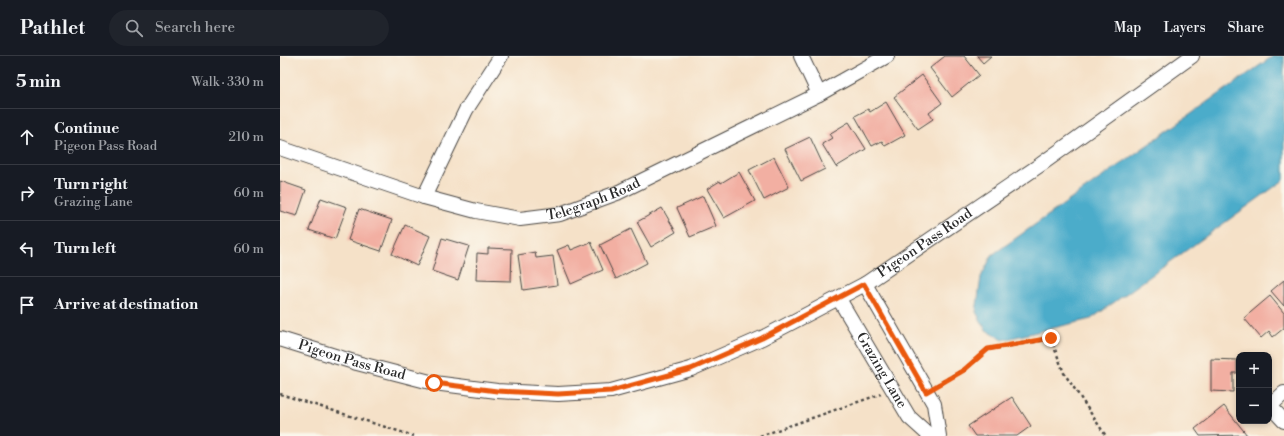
<!DOCTYPE html>
<meta charset="utf-8">
<style>
body{margin:0;font-family:"Libre Bodoni",serif;background:#20242c;color:#f1f3f6}
.controls{position:absolute;right:12px;bottom:12px;display:grid;overflow:hidden;border-radius:8px;box-shadow:0 2px 6px #0003}
.controls button{width:36px;height:36px;display:grid;place-items:center;padding:0;border:0;border-bottom:1px solid #363941;background:#171b24;color:#f1f3f6;font:20px sans-serif}
.stop{position:absolute;width:12px;height:12px;margin:-9px;border:3px solid #ea580c;border-radius:50%;background:#fff}
.stop.end{background:#ea580c;border-color:#fff;box-shadow:0 1px 4px #0008}
.list{margin:0;padding:0;list-style:none}
h2{display:flex;justify-content:space-between;align-items:center;height:52px;margin:0;padding:0 16px;font-size:17px}
h2 small{font-size:13px;font-weight:400;color:#9ea1a6}
.list li{display:grid;grid-template-columns:26px 1fr auto;gap:12px;align-items:center;box-sizing:border-box;height:56px;padding:0 16px;border-top:1px solid #363941}
.list b{display:block;font-size:15px;white-space:nowrap}
.list p{margin:0;font-size:13px;white-space:nowrap;color:#9ea1a6}
.list em{font-size:13px;font-style:normal;color:#9ea1a6}
.icon{flex:none;width:22px;height:22px;fill:none;stroke:currentColor;stroke-width:2;stroke-linecap:round;stroke-linejoin:round}
.map{position:relative;flex:none;width:1004px;height:380px;overflow:hidden}
header{display:flex;align-items:center;gap:24px;box-sizing:border-box;height:56px;padding:0 20px;background:#171b24;border-bottom:1px solid #363941}
header strong{font-size:19px}
nav{display:flex;gap:22px;margin-inline-start:auto;font-size:14px}
.search{width:280px;height:36px;background:#20242c;display:flex;align-items:center;gap:10px;box-sizing:border-box;padding:0 14px;border-radius:22px;color:#9ea1a6;font-size:15px}
main{display:flex}
aside{flex:1;background:#171b24}
.map>svg:first-child{display:block}
.water{fill:#4bacca;stroke:#3b6c7a}
.building{fill:#f2afa2}
.lines{fill:none;stroke-linecap:round;stroke-linejoin:round}
.minor-casing{stroke:#494643;stroke-width:16}
.path{stroke:#494643;stroke-width:2.5;stroke-dasharray:3 3;stroke-linecap:butt}
.minor{stroke:#fff;stroke-width:14}
.route{stroke:#ea580c;stroke-width:5}
.labels{text-anchor:middle;dominant-baseline:central;stroke-width:3.5;stroke-linejoin:round;paint-order:stroke}
.street-label{font-size:14px;fill:#2b2b2b;stroke:#fbf7ec}
</style>
<header>
<strong>Pathlet</strong>
<div class="search"><svg class="icon" aria-label="search" viewBox="0 0 24 24"><circle cx="10" cy="10" r="6"/><path d="M15 15l6 6"/></svg>Search here</div>
<nav><a>Map</a><a>Layers</a><a>Share</a></nav>
</header>
<main>
<aside>
<h2>5 min<small>Walk · 330 m</small></h2>
<ul class="list">
<li><svg class="icon" aria-label="ahead" viewBox="0 0 24 24"><path d="M12 20V5M6 11l6-6 6 6"/></svg><div><b>Continue</b><p>Pigeon Pass Road</p></div><em>210 m</em></li>
<li><svg class="icon" aria-label="right" viewBox="0 0 24 24"><path d="M7 20v-9h11M14 6l5 5-5 5"/></svg><div><b>Turn right</b><p>Grazing Lane</p></div><em>60 m</em></li>
<li><svg class="icon" aria-label="left" viewBox="0 0 24 24"><path d="M17 20v-9H6M10 6l-5 5 5 5"/></svg><div><b>Turn left</b></div><em>60 m</em></li>
<li><svg class="icon" aria-label="arrive" viewBox="0 0 24 24"><path d="M6 21V4h12l-3 4 3 4H6"/></svg><div><b>Arrive at destination</b></div></li>
</ul>
</aside>
<div class="map">
<svg width="1004" height="380" viewBox="0 0 1004 380">
<rect width="100%" height="100%" fill="#fbf7ec"/>
<filter id="ink" filterUnits="userSpaceOnUse"><feTurbulence type="fractalNoise" baseFrequency=".025" numOctaves="2"/><feDisplacementMap in="SourceGraphic" scale="8" xChannelSelector="R" yChannelSelector="G"/><feConvolveMatrix kernelMatrix="1 2 1 2 8 2 1 2 1" color-interpolation-filters="sRGB"/></filter>
<filter id="wash" filterUnits="userSpaceOnUse"><feTurbulence type="fractalNoise" baseFrequency=".012" numOctaves="4" result="noise"/><feDisplacementMap in="SourceGraphic" scale="16" xChannelSelector="R" yChannelSelector="G"/><feGaussianBlur stdDeviation="0.9" result="paint"/><feColorMatrix in="noise" values="0 0 0 0 0 0 0 0 0 0 0 0 0 0 0 0 0 1.4 0 .05"/><feComposite in="paint" operator="in"/></filter>
<g filter="url(#wash)">
<rect width="100%" height="100%" fill="#f5e1c8"/>
<polygon class="water" points="993,0 1004,0 1004,124 811,263 723,284 706,274 696,256 701,221 712,199"/>
<g id="blocks">
<g class="building">
<polygon points="665,0 684,0 699,19 672,41 650,12"/>
<polygon points="697,0 711,0 703,7"/>
<polygon points="642,19 662,47 649,57 653,63 638,73 614,41"/>
<polygon points="606,46 625,79 605,90 602,85 592,90 575,60 588,53 590,56"/>
<polygon points="569,66 586,93 556,111 542,88 552,82 549,78"/>
<polygon points="530,81 545,113 521,125 505,93"/>
<polygon points="494,101 509,131 484,144 469,114"/>
<polygon points="459,116 475,145 444,162 427,133 440,125 441,127"/>
<polygon points="0,125 26,134 17,160 0,155"/>
<polygon points="423,140 436,170 410,181 397,152"/>
<polygon points="41,142 67,151 55,183 29,174"/>
<polygon points="382,152 396,176 371,191 357,166"/>
<polygon points="79,153 112,164 101,195 68,184"/>
<polygon points="125,169 150,180 137,210 112,198"/>
<polygon points="351,173 367,207 336,223 320,189"/>
<polygon points="162,182 189,190 178,224 152,215"/>
<polygon points="311,186 323,214 291,228 277,194 289,189 291,194"/>
<polygon points="208,192 232,193 231,225 196,224 197,197 208,198"/>
<polygon points="255,196 256,202 273,200 277,229 243,234 238,199"/>
<polygon points="1004,224 1004,250 991,235"/>
<polygon points="990,240 1004,257 1004,272 993,281 989,275 981,282 964,262"/>
<polygon points="931,303 957,304 957,317 953,317 953,336 931,335"/>
<polygon points="732,341 751,370 737,380 707,380 706,379 704,380 695,380 688,370"/>
<polygon points="944,350 967,379 920,380 915,373"/>
</g>
</g>
</g>
<g filter="url(#ink)">
<use href="#blocks" fill-opacity="0" stroke="#494643" stroke-width="1"/>
<g class="lines">
<g class="minor-casing">
<g id="minor">
<polyline points="521,0 539,38"/>
<path id="s1" d="M0,92L144,141L196,155L240,163L280,158L337,137L539,38L607,0"/>
<polyline points="144,141 186,54 221,0"/>
<polyline points="585,228 654,348 659,380"/>
<path id="s2" d="M559,243L629,361L650,380"/>
<path id="s3" d="M0,283L77,307L154,327L217,335L278,338L331,335L411,313L482,282L585,228L760,109L912,0"/>
<polyline points="1004,337 990,350 1004,365"/>
</g>
</g>
<g class="path">
<polyline points="657,329 684,314 708,293 771,283 784,317 826,380"/>
<polyline points="0,338 134,380"/>
<polyline points="480,380 601,338"/>
</g>
<use href="#minor" class="minor"/>
</g>
</g>
<g class="lines" filter="url(#ink)">
<polyline class="route" points="154,327 217,335 278,338 331,335 411,313 482,282 584,228 646,336 684,314 708,293 771,282"/>
</g>
<g class="labels">
<g class="street-label">
<text stroke="none"><textPath href="#s1" startOffset="327">Telegraph Road</textPath></text>
<text stroke="none"><textPath href="#s3" startOffset="687">Pigeon Pass Road</textPath></text>
<text stroke="none"><textPath href="#s3" startOffset="75">Pigeon Pass Road</textPath></text>
<text stroke="none"><textPath href="#s2" startOffset="83">Grazing Lane</textPath></text>
</g>
</g>
</svg>
<div class="controls">
<button>+</button>
<button>−</button>
</div>
<div class="stop" style="left:154px;top:327px"></div>
<div class="stop end" style="left:771px;top:282px"></div>
</div>
</main>
